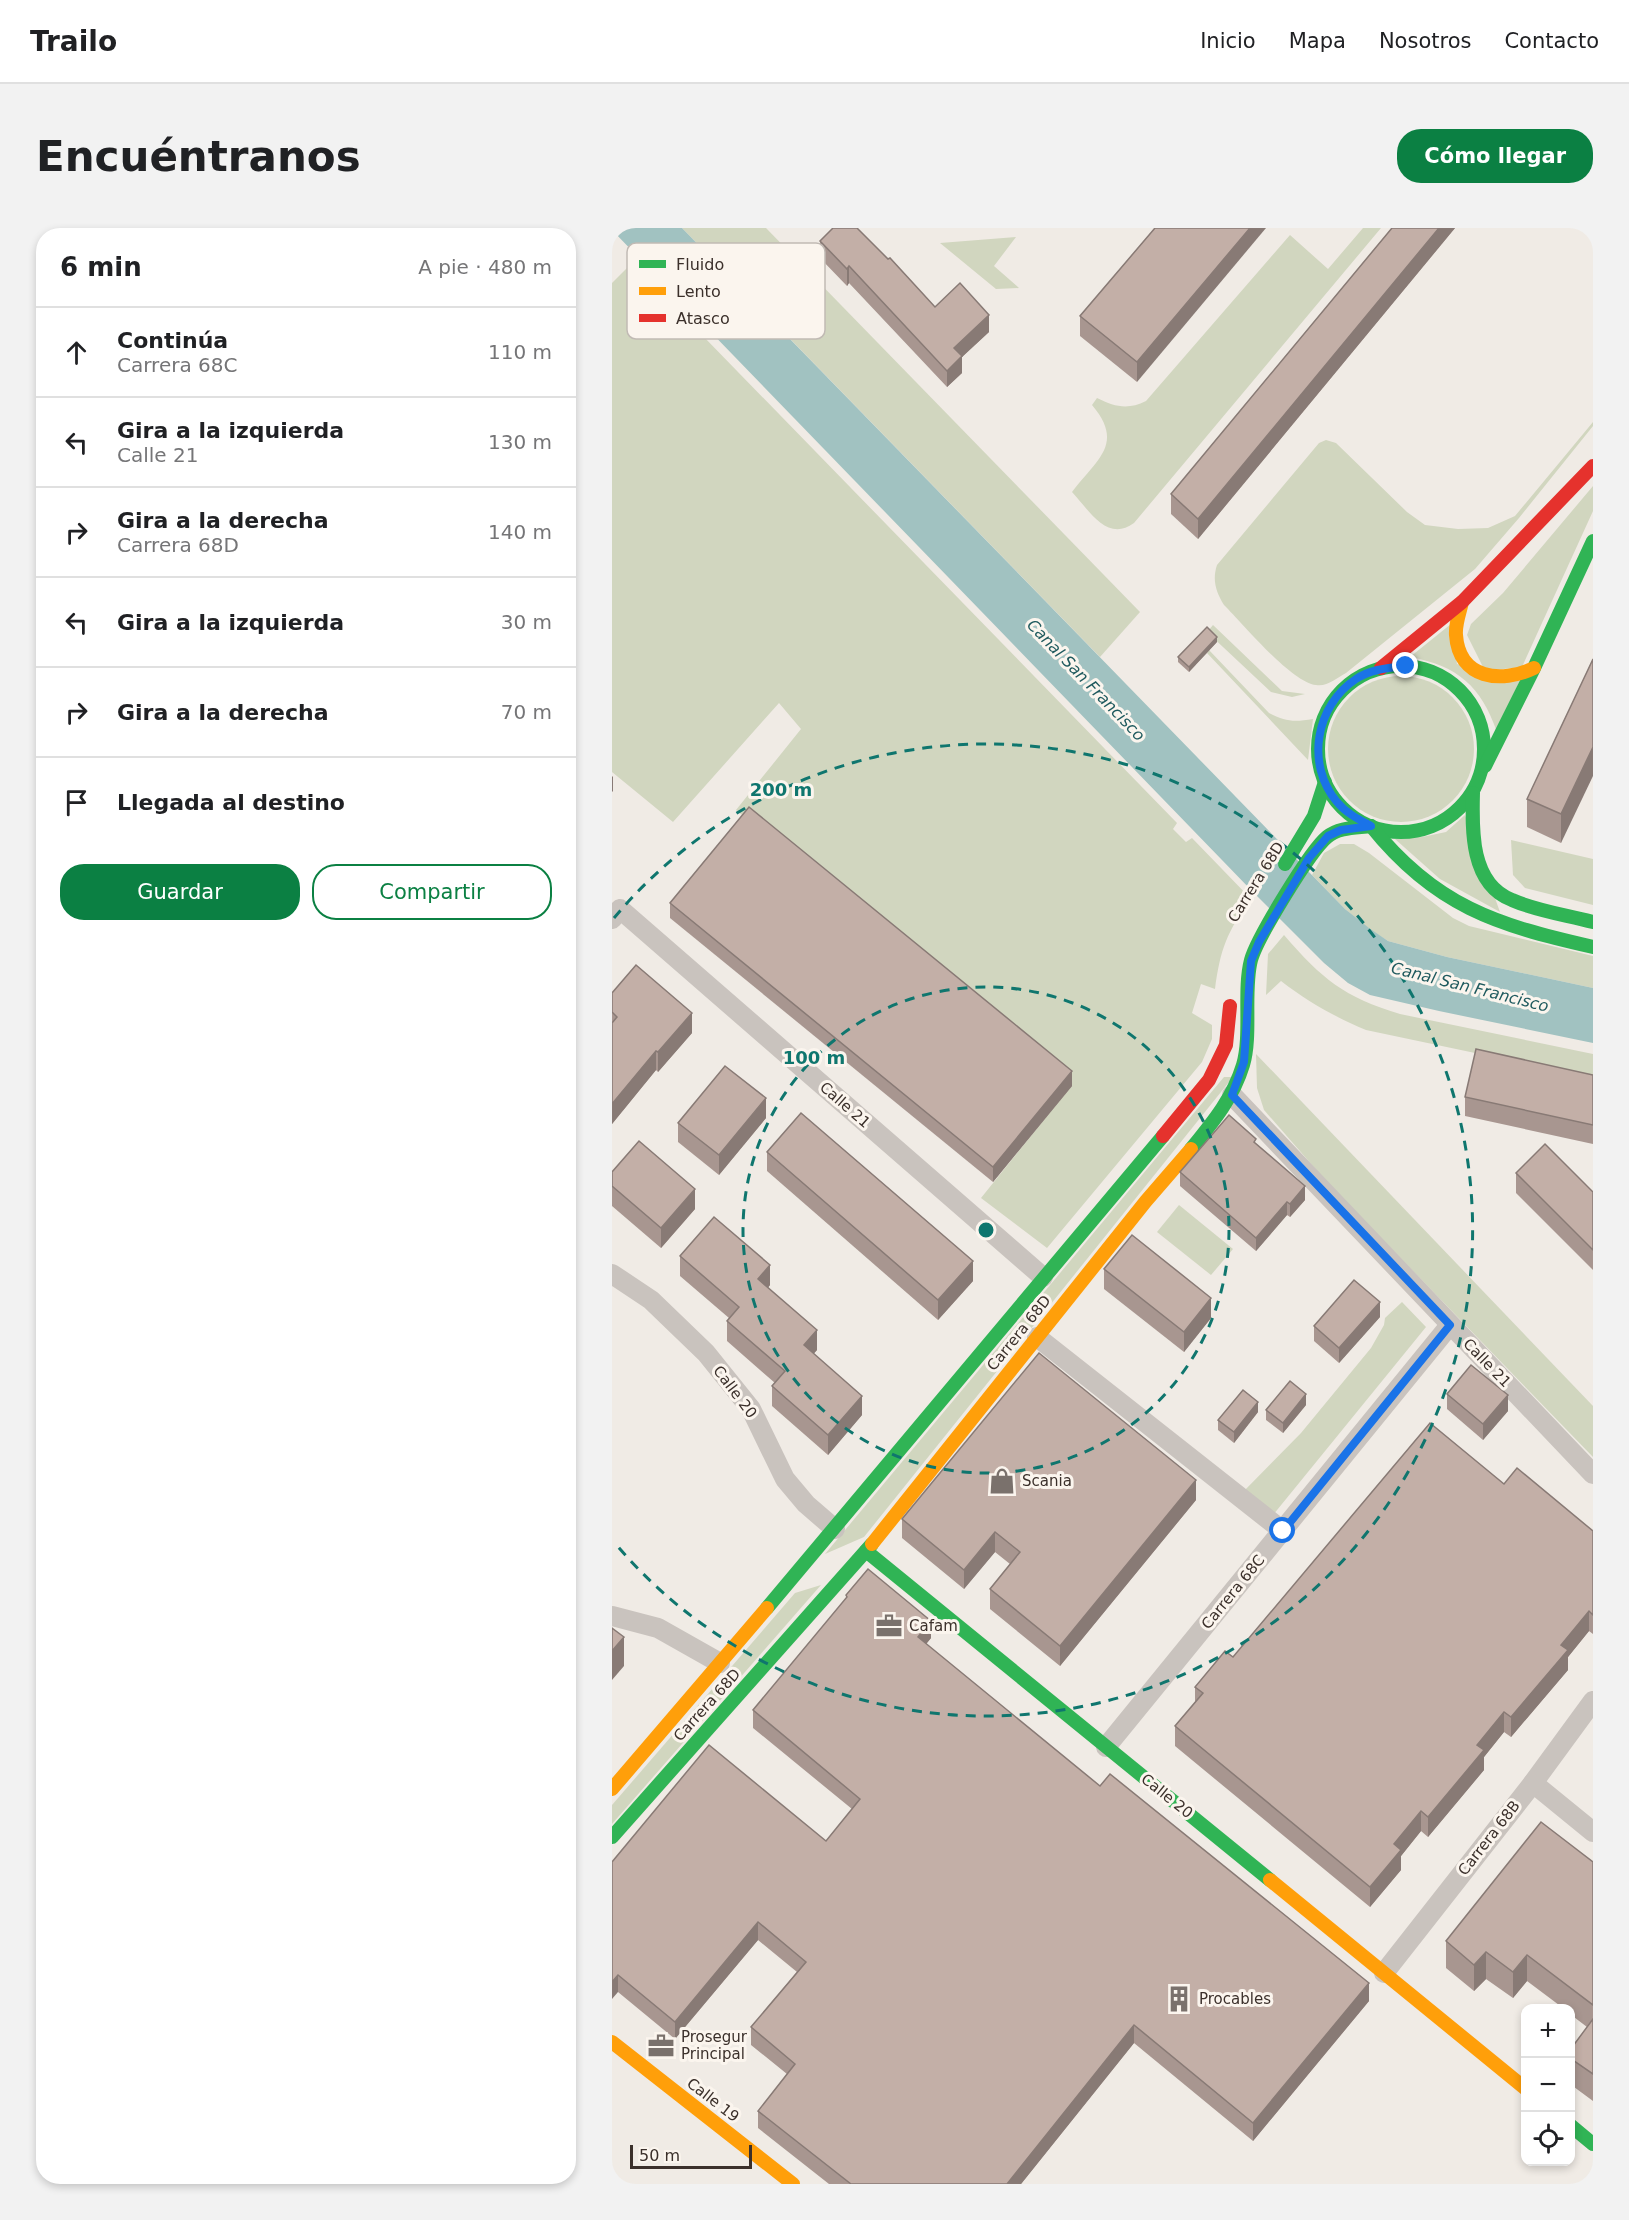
<!DOCTYPE html>
<html lang="es">
<meta charset="utf-8">
<style>
body{margin:0;font-family:"DejaVu Sans",sans-serif;background:#f2f2f2;color:#202124}
.controls{position:absolute;right:18px;bottom:18px;display:grid;overflow:hidden;border-radius:12px;box-shadow:0 3px 9px #0003}
.controls button{width:54px;height:54px;display:grid;place-items:center;padding:0;border:0;border-bottom:2px solid #e0e0e0;background:#fff;color:#202124;font:30px sans-serif}
.scale{position:absolute;left:18px;bottom:15px;width:122px;box-sizing:border-box;padding-left:6px;border:3px solid #3b302b;border-top:0;font-size:16px;line-height:21px;white-space:nowrap;color:#3b302b;-webkit-text-stroke:4px #fbf5ee;paint-order:stroke}
.stop{position:absolute;width:18px;height:18px;margin:-14px;border:4px solid #1a73e8;border-radius:50%;background:#fff}
.stop.end{background:#1a73e8;border-color:#fff;box-shadow:0 2px 6px #0008}
.list{margin:0;padding:0;list-style:none}
h2{display:flex;justify-content:space-between;align-items:center;height:78px;margin:0;padding:0 24px;font-size:26px}
h2 small{font-size:20px;font-weight:400;color:#757577}
.list li{display:grid;grid-template-columns:39px 1fr auto;gap:18px;align-items:center;box-sizing:border-box;height:90px;padding:0 24px;border-top:2px solid #e0e0e0}
.list b{display:block;font-size:22px;white-space:nowrap}
.list p{margin:0;font-size:20px;white-space:nowrap;color:#757577}
.list em{font-size:20px;font-style:normal;color:#757577}
.actions{display:flex;gap:12px;padding:18px 24px}
.actions a{flex:1;padding:14px 0;border:2px solid #0b8043;border-radius:24px;text-align:center;font-size:21px;color:#0b8043}
.actions .main{background:#0b8043;color:#fff}
.icon{flex:none;width:33px;height:33px;fill:none;stroke:currentColor;stroke-width:2;stroke-linecap:round;stroke-linejoin:round}
.map{position:relative;flex:none;width:981px;height:1956px;overflow:hidden;border-radius:24px}
header{display:flex;align-items:center;gap:36px;box-sizing:border-box;height:84px;padding:0 30px;background:#fff;border-bottom:2px solid #e0e0e0}
header strong{font-size:28px}
nav{display:flex;gap:33px;margin-inline-start:auto;font-size:21px}
.intro{display:flex;align-items:center;justify-content:space-between;box-sizing:border-box;height:144px;padding:0 36px}
h1{margin:0;font-size:42px}
.button{padding:15px 27px;border-radius:24px;background:#0b8043;color:#fff;font-size:21px;font-weight:700}
main{display:flex;gap:36px;padding:0 36px}
aside{flex:1;background:#fff;border-radius:24px;box-shadow:0 3px 9px #0003}
.map>svg:first-child{display:block}
.green{fill:#d1d6bf}
.water{fill:#a1c2c1}
.lines{fill:none;stroke-linecap:round;stroke-linejoin:round}
.street{stroke:#c9c3be;stroke-width:20}
.fast{stroke:#30b455;stroke-width:14}
.slow{stroke:#ff9f0a;stroke-width:14}
.jam{stroke:#e5322d;stroke-width:14}
.wall{fill:#a89690}
.shaded-wall{fill:#887a75}
.building{fill:#c3afa7;stroke:#887a75;stroke-width:1.5}
.route{stroke:#1a73e8;stroke-width:8}
.ring{fill:none;stroke:#0f766e;stroke-width:3;stroke-dasharray:10 8}
.labels{text-anchor:middle;dominant-baseline:central;stroke-width:6;stroke-linejoin:round;paint-order:stroke}
.street-label{font-size:15px;fill:#3b302b;stroke:#fbf5ee}
.poi-label{font-size:15px;fill:#3b302b;stroke:#fbf5ee;text-anchor:start}
.water-label{font-size:16px;font-style:italic;fill:#1f5a5e;stroke:#fbf5ee}
.key{fill:#fbf5ee;stroke:#c1bab4;stroke-width:1.5}
.key-label{font-size:16px;fill:#3b302b}
.centre{fill:#0f766e;stroke:#fbf5ee;stroke-width:3}
.ring-label{font-size:18px;text-anchor:middle;font-weight:bold;fill:#0f766e;stroke:#fbf5ee;stroke-width:6;stroke-linejoin:round;paint-order:stroke}
</style>
<header>
<strong>Trailo</strong>
<nav><a>Inicio</a><a>Mapa</a><a>Nosotros</a><a>Contacto</a></nav>
</header>
<div class="intro"><h1>Encuéntranos</h1><a class="button">Cómo llegar</a></div>
<main>
<aside>
<h2>6 min<small>A pie · 480 m</small></h2>
<ul class="list">
<li><svg class="icon" aria-label="ahead" viewBox="0 0 24 24"><path d="M12 20V5M6 11l6-6 6 6"/></svg><div><b>Continúa</b><p>Carrera 68C</p></div><em>110 m</em></li>
<li><svg class="icon" aria-label="left" viewBox="0 0 24 24"><path d="M17 20v-9H6M10 6l-5 5 5 5"/></svg><div><b>Gira a la izquierda</b><p>Calle 21</p></div><em>130 m</em></li>
<li><svg class="icon" aria-label="right" viewBox="0 0 24 24"><path d="M7 20v-9h11M14 6l5 5-5 5"/></svg><div><b>Gira a la derecha</b><p>Carrera 68D</p></div><em>140 m</em></li>
<li><svg class="icon" aria-label="left" viewBox="0 0 24 24"><path d="M17 20v-9H6M10 6l-5 5 5 5"/></svg><div><b>Gira a la izquierda</b></div><em>30 m</em></li>
<li><svg class="icon" aria-label="right" viewBox="0 0 24 24"><path d="M7 20v-9h11M14 6l5 5-5 5"/></svg><div><b>Gira a la derecha</b></div><em>70 m</em></li>
<li><svg class="icon" aria-label="arrive" viewBox="0 0 24 24"><path d="M6 21V4h12l-3 4 3 4H6"/></svg><div><b>Llegada al destino</b></div></li>
</ul>
<div class="actions"><a class="main">Guardar</a><a>Compartir</a></div>
</aside>
<div class="map">
<svg width="981" height="1956" viewBox="0 0 981 1956">
<rect width="100%" height="100%" fill="#f0ebe5"/>
<g class="green">
<polygon points="70,0 154,0 528,384 488,429"/>
<path d="M751,0H769L522,295C495,315 477,282 460,264C485,231 513,216 480,177L485,170C503,179 516,182 534,173L678,7L716,41Z"/>
<polygon points="404,9 382,38 407,60 384,61 328,15"/>
<path d="M20,35L565,595L561,601L574,614L580,610L640,672C615,701 608,723 603,761L589,756L580,785L600,797V811L590,834L435,1020L369,970L459,858L124,582L189,501L167,475L61,594L0,544V55Z"/>
<path d="M981,194V198L907,290L863,341L734,445C725,450 715,459 704,457C679,454 631,396 612,377C604,364 600,352 605,337L707,215L714,212L724,215L795,284L813,297L846,301L876,300L903,288Z"/>
<polygon points="981,258 981,283 910,439 873,443 855,407 859,396 891,365"/>
<path d="M839,396L845,436L908,452L885,504C869,458 846,438 798,429Z"/>
<polygon points="601,397 670,463 693,466 680,469 659,464 595,404"/>
<path d="M597,422L657,485C673,494 683,494 701,491L696,532L595,425Z"/>
<circle cx="789" cy="521" r="73"/>
<polygon points="853,587 888,684 828,651 783,611 810,609 834,604"/>
<polygon points="899,612 981,631 981,677 913,660 901,647"/>
<polygon points="728,616 742,616 757,625 841,690 857,698 981,728 981,760 835,729 776,713 757,701 733,681 700,647 712,625"/>
<path d="M672,707C710,751 732,769 788,786L981,826V850L754,802C723,789 696,774 669,753L654,767L656,726Z"/>
<polygon points="644,826 981,1178 981,1229 714,953 652,882 645,860"/>
<polygon points="612,849 621,849 252,1309 213,1326"/>
<polygon points="567,977 621,1021 599,1047 545,1004"/>
<polygon points="790,1074 814,1099 661,1287 631,1264 689,1205 759,1120 772,1097 773,1090"/>
<polygon points="209,1357 0,1596 0,1577 183,1365"/>
</g>
<polygon class="water" points="0,0 70,0 733,681 757,700 776,713 835,729 981,760 981,815 827,783 758,767 736,755 712,735 640,663 0,2"/>
<g class="lines">
<g class="street">
<polyline points="0,691 8,681 431,1049"/>
<polyline points="620,867 981,1246"/>
<polyline points="0,1046 39,1072 94,1125 139,1181 173,1251 194,1276 223,1301"/>
<polyline points="425,1109 671,1303"/>
<polyline points="0,1388 46,1400 108,1435"/>
<polyline points="494,1519 838,1097"/>
<polyline points="921,1555 981,1604"/>
<polyline points="772,1745 921,1555 981,1473"/>
</g>
<g class="fast">
<circle cx="789" cy="521" r="83"/>
<polyline points="873,538 922,440 981,313"/>
<path d="M861,565C860,601 858,656 900,672C925,683 955,687 981,694"/>
<path d="M759,598C823,678 884,697 981,719"/>
<polyline points="673,636 702,588 713,554"/>
<path d="M579,921C601,894 621,870 631,837C640,807 631,762 639,732C645,710 698,623 715,609C727,599 745,600 759,598"/>
<polyline points="254,1323 658,1652"/>
<polyline points="155,1380 551,908"/>
<polyline points="0,1609 260,1316"/>
<polyline points="958,1897 981,1916"/>
</g>
<g class="slow">
<path d="M850,374C848,384 843,396 844,407C847,451 889,456 922,440"/>
<polyline points="260,1316 534,973 579,921"/>
<polyline points="0,1561 155,1380"/>
<polyline points="658,1652 914,1861"/>
<polyline points="0,1814 181,1956"/>
</g>
<g class="jam">
<polyline points="769,440 850,374 981,238"/>
<polyline points="551,908 597,852 614,817 618,778"/>
</g>
</g>
<g class="wall">
<polygon points="543,0 525,154 468,108 468,88"/>
<polygon points="780,0 843,0 586,311 559,286 559,266"/>
<polygon points="208,13 323,79 377,104 350,129 350,145 335,159 237,55 235,58 208,30"/>
<polygon points="605,414 577,444 566,434 566,429"/>
<polygon points="981,431 949,615 915,599 915,571"/>
<polygon points="58,675 460,858 381,954 58,690"/>
<polygon points="0,765 80,805 46,844 44,842 0,896"/>
<polygon points="981,847 981,916 853,888 853,869"/>
<polygon points="154,890 107,947 66,914 66,895"/>
<polygon points="644,917 693,972 678,989 675,987 644,1023 568,958 568,944"/>
<polygon points="155,924 361,1053 326,1092 155,943"/>
<polygon points="0,944 83,981 49,1020 0,978"/>
<polygon points="904,945 981,964 981,1042 904,965"/>
<polygon points="68,1028 158,1057 156,1060 205,1122 201,1126 250,1187 216,1227 160,1178 160,1158 163,1155 115,1113 115,1093 117,1090 68,1048"/>
<polygon points="492,1041 599,1090 572,1124 492,1061"/>
<polygon points="768,1089 727,1135 702,1113 702,1098"/>
<polygon points="835,1166 896,1183 871,1212 835,1181"/>
<polygon points="694,1177 671,1205 654,1192 654,1182"/>
<polygon points="646,1184 622,1215 606,1202 606,1192"/>
<polygon points="892,1256 981,1303 981,1406 977,1403 956,1429 956,1442 899,1509 892,1504 872,1529 872,1542 816,1609 809,1603 789,1628 789,1642 758,1679 563,1518 563,1498 583,1475 583,1459 621,1429"/>
<polygon points="584,1272 448,1438 378,1381 378,1361 398,1336 383,1324 352,1361 290,1310 290,1291"/>
<polygon points="234,1367 319,1410 314,1416 488,1558 757,1773 641,1913 522,1815 409,1956 217,1956 146,1900 146,1883 175,1846 139,1817 139,1799 185,1744 146,1712 63,1811 6,1764 0,1634 214,1613 240,1581 141,1500 141,1482 234,1371"/>
<polygon points="981,1634 981,1873 958,1856 958,1822 975,1799 958,1786 958,1780 951,1780 915,1753 901,1770 874,1751 862,1763 834,1740 834,1713"/>
</g>
<g class="shaded-wall">
<polygon points="638,0 654,0 525,154 525,134"/>
<polygon points="827,0 843,0 586,311 586,291"/>
<polygon points="237,38 237,55 235,58 235,41"/>
<polygon points="377,87 377,104 350,129 350,145 335,159 335,143 342,120"/>
<polygon points="605,409 605,414 577,444 577,439"/>
<polygon points="981,519 981,548 949,615 949,586"/>
<polygon points="1,548 1,563 0,564 0,549"/>
<polygon points="80,785 80,805 46,844 46,824"/>
<polygon points="44,823 44,842 0,896 0,876"/>
<polygon points="460,843 460,858 381,954 381,939"/>
<polygon points="154,870 154,890 107,947 107,927"/>
<polygon points="693,958 693,972 678,989 678,976"/>
<polygon points="83,961 83,981 49,1020 49,1000"/>
<polygon points="675,974 675,987 644,1023 644,1010"/>
<polygon points="361,1033 361,1053 326,1092 326,1072"/>
<polygon points="158,1037 158,1057 146,1071 146,1051"/>
<polygon points="599,1070 599,1090 572,1124 572,1104"/>
<polygon points="768,1074 768,1089 727,1135 727,1120"/>
<polygon points="205,1102 205,1122 192,1137 192,1117"/>
<polygon points="694,1166 694,1177 671,1205 671,1195"/>
<polygon points="896,1167 896,1183 871,1212 871,1196"/>
<polygon points="250,1168 250,1187 216,1227 216,1207"/>
<polygon points="646,1174 646,1184 622,1215 622,1204"/>
<polygon points="584,1252 584,1272 448,1438 448,1418"/>
<polygon points="383,1304 383,1324 352,1361 352,1342"/>
<polygon points="977,1383 977,1403 956,1429 956,1442 899,1509 899,1489 949,1417"/>
<polygon points="319,1393 319,1410 306,1426 306,1409"/>
<polygon points="12,1409 12,1438 0,1452 0,1423"/>
<polygon points="892,1484 892,1504 872,1529 872,1542 816,1609 816,1589 865,1517"/>
<polygon points="809,1583 809,1603 789,1628 789,1642 758,1679 758,1659 782,1616"/>
<polygon points="146,1694 146,1712 63,1811 63,1794"/>
<polygon points="874,1724 874,1751 862,1763 862,1737"/>
<polygon points="915,1727 915,1753 901,1770 901,1744"/>
<polygon points="6,1747 6,1764 0,1771 0,1754"/>
<polygon points="757,1755 757,1773 641,1913 641,1895"/>
<polygon points="522,1797 522,1815 409,1956 395,1956"/>
</g>
<g class="building">
<polygon points="221,0 245,0 276,31 278,30 323,79 348,55 377,87 342,120 350,128 335,143 237,38 235,41 208,13"/>
<polygon points="543,0 638,0 525,134 468,88"/>
<polygon points="780,0 827,0 586,291 559,266"/>
<polygon points="595,399 605,409 577,439 566,429"/>
<polygon points="981,431 981,519 949,586 915,571"/>
<polygon points="137,579 460,843 381,939 58,675"/>
<polygon points="24,737 80,785 46,824 44,823 0,876 0,795 5,789 0,784 0,765"/>
<polygon points="864,821 981,847 981,897 853,869"/>
<polygon points="113,838 154,870 107,927 66,895"/>
<polygon points="189,885 361,1033 326,1072 155,924"/>
<polygon points="617,887 644,911 642,914 693,958 678,976 675,974 644,1010 568,944"/>
<polygon points="27,913 83,961 49,1000 0,958 0,944"/>
<polygon points="933,916 981,964 981,1022 904,945"/>
<polygon points="102,989 158,1037 146,1051 205,1102 192,1117 250,1168 216,1207 160,1158 173,1143 115,1093 127,1079 68,1028"/>
<polygon points="520,1007 599,1070 572,1104 492,1041"/>
<polygon points="742,1052 768,1074 727,1120 702,1098"/>
<polygon points="427,1125 584,1252 448,1418 378,1361 408,1324 383,1304 352,1342 290,1291"/>
<polygon points="859,1137 896,1167 871,1196 835,1166"/>
<polygon points="678,1153 694,1166 671,1195 654,1182"/>
<polygon points="631,1162 646,1174 622,1204 606,1192"/>
<polygon points="818,1195 892,1256 905,1240 981,1303 981,1387 977,1383 949,1417 956,1422 899,1489 892,1484 865,1517 872,1522 816,1589 809,1583 782,1616 789,1622 758,1659 563,1498 591,1465 583,1459 613,1423 621,1429"/>
<polygon points="256,1341 319,1393 306,1409 488,1558 498,1546 757,1755 641,1895 522,1797 395,1956 239,1956 146,1883 183,1836 139,1799 194,1734 146,1694 63,1794 6,1747 0,1754 0,1634 97,1517 214,1613 248,1571 141,1482 235,1369 234,1367"/>
<polygon points="0,1400 12,1409 0,1423"/>
<polygon points="929,1594 981,1634 981,1777 915,1727 901,1744 874,1724 862,1737 834,1713"/>
<polygon points="981,1791 981,1846 958,1830 958,1822"/>
</g>
<g class="lines">
<path class="route" d="M671,1303L838,1097L620,867L632,834L639,733L647,714L697,630L716,608L729,602L759,598C746,591 734,585 725,574C693,536 704,477 744,451C759,441 776,440 794,438"/>
</g>
<g class="ring">
<circle cx="374" cy="1002" r="243"/>
<path d="M2 690A486 486 0 1 1 2 1314"/>
</g>
<defs>
<g id="shop-bare" transform="scale(2.07)"><path d="M-5-2.5h2.3a2.7 3.5 0 0 1 5.4 0H5L5.5 6h-11ZM-1.5-2.5h3a1.5 2.3 0 0 0-3 0Z" fill="#7a716c" stroke="#fbf5ee" stroke-width="2.5" paint-order="stroke"/></g>
<g id="office-bare" transform="scale(2.07)"><path d="M-6-3h4V-5.5h4V-3h4V5H-6ZM-1-4.5V-3h2v-1.5ZM-6 0V1H6V0Z" fill="#7a716c" stroke="#fbf5ee" stroke-width="2.5" paint-order="stroke"/></g>
<g id="building-bare" transform="scale(2.07)"><path d="M-4-6H4V6H1V3H-1V6H-4ZM-2.5-4.3h1.7v1.8h-1.7ZM.8-4.3h1.7v1.8H.8ZM-2.5-1h1.7V.8h-1.7ZM.8-1h1.7V.8H.8Z" fill="#7a716c" stroke="#fbf5ee" stroke-width="2.5" paint-order="stroke"/></g>
</defs>
<g fill-rule="evenodd">
<use href="#shop-bare" x="390" y="1253"/>
<use href="#office-bare" x="277" y="1398"/>
<use href="#building-bare" x="567" y="1771"/>
<use href="#office-bare" x="49" y="1818"/>
</g>
<g class="labels">
<g class="street-label">
<text transform="translate(644 654) rotate(-58)">Carrera 68D</text>
<text transform="translate(233 877) rotate(41)">Calle 21</text>
<text transform="translate(407 1105) rotate(-51)">Carrera 68D</text>
<text transform="translate(875 1135) rotate(46)">Calle 21</text>
<text transform="translate(123 1164) rotate(53)">Calle 20</text>
<text transform="translate(621 1364) rotate(-51)">Carrera 68C</text>
<text transform="translate(95 1477) rotate(-48)">Carrera 68D</text>
<text transform="translate(555 1568) rotate(39)">Calle 20</text>
<text transform="translate(877 1610) rotate(-52)">Carrera 68B</text>
<text transform="translate(101 1872) rotate(38)">Calle 19</text>
</g>
<g class="poi-label">
<text x="410" y="1253">Scania</text>
<text x="297" y="1398">Cafam</text>
<text x="587" y="1771">Procables</text>
<text x="69" y="1809">Prosegur<tspan x="69" dy="17">Principal</tspan></text>
</g>
<g class="water-label">
<text transform="translate(474 452) rotate(46)">Canal San Francisco</text>
<text transform="translate(858 759) rotate(14)">Canal San Francisco</text>
</g>
</g>
<rect x="15" y="15" width="198" height="96" rx="9" class="key"/>
<rect x="27" y="32" width="27" height="8" fill="#30b455"/>
<rect x="27" y="59" width="27" height="8" fill="#ff9f0a"/>
<rect x="27" y="86" width="27" height="8" fill="#e5322d"/>
<g class="key-label">
<text x="64" y="42">Fluido</text>
<text x="64" y="69">Lento</text>
<text x="64" y="96">Atasco</text>
</g>
<circle cx="374" cy="1002" r="9" class="centre"/>
<g class="ring-label">
<text x="169" y="568">200 m</text>
<text x="202" y="836">100 m</text>
</g>
</svg>
<div class="controls">
<button>+</button>
<button>−</button>
<button><svg class="icon" aria-label="locate" viewBox="0 0 24 24"><circle cx="12" cy="12" r="6"/><path d="M12 2v4M12 18v4M2 12h4M18 12h4"/></svg></button>
</div>
<div class="scale">50 m</div>
<div class="stop" style="left:671px;top:1303px"></div>
<div class="stop end" style="left:794px;top:438px"></div>
</div>
</main>
